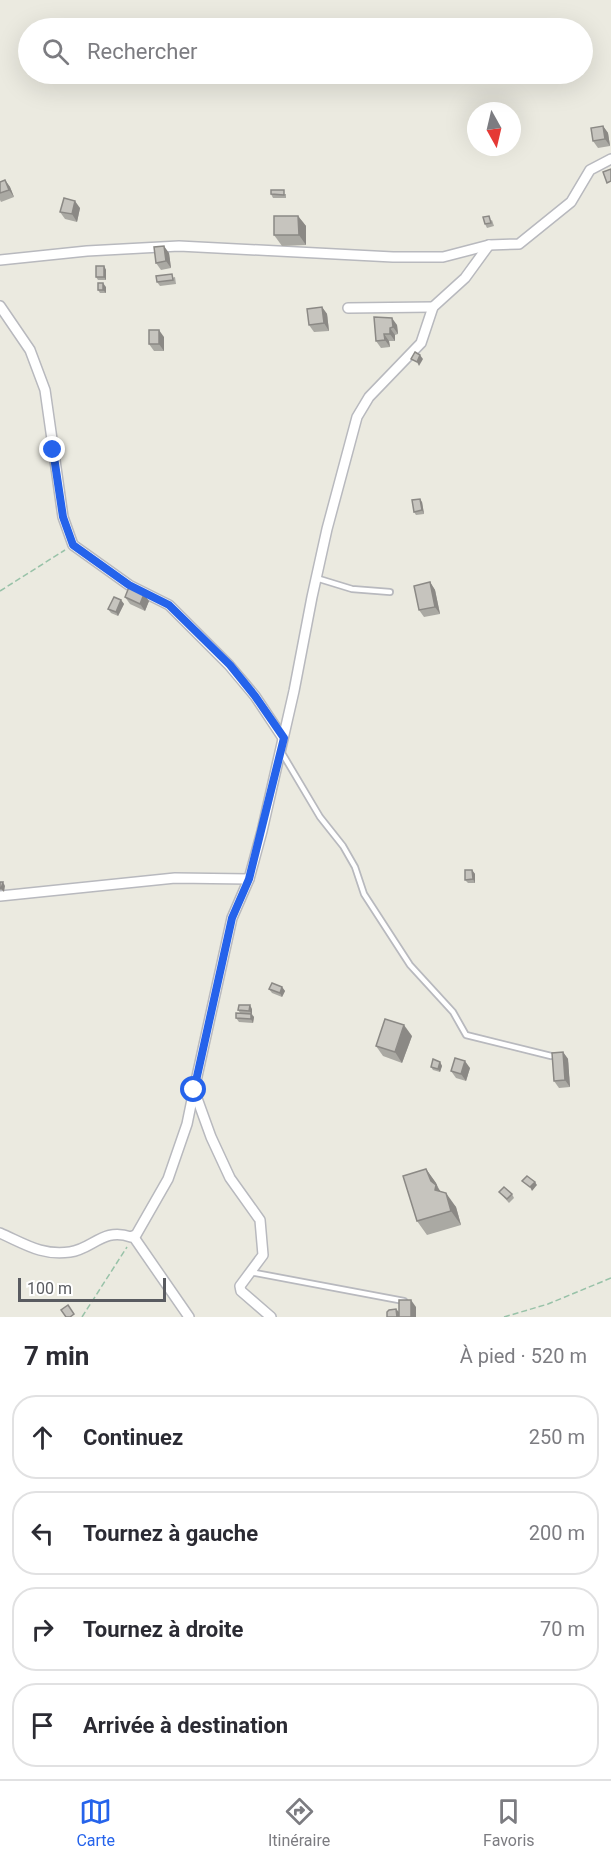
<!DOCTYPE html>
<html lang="fr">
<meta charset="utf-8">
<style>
body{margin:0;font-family:Roboto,sans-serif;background:#f2f2f3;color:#2b2b33}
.compass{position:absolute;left:467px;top:102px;width:54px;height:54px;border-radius:50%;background:#fff;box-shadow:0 6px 24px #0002;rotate:172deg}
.scale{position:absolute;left:18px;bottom:15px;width:148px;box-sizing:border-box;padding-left:6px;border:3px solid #595b60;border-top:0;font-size:16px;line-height:21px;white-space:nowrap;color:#595b60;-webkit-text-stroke:4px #fff;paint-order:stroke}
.stop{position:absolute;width:18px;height:18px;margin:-14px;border:4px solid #2563eb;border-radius:50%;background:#fff}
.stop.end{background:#2563eb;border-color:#fff;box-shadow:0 2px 6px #0008}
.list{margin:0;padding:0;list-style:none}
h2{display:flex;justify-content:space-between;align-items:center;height:78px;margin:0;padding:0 24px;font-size:26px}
h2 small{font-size:20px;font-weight:400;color:#7c7c81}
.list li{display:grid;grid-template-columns:39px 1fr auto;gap:18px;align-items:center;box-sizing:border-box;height:84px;margin:0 12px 12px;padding:0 12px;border:2px solid #e1e1e2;border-radius:24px}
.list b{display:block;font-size:22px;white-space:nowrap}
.list em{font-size:20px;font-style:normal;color:#7c7c81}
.icon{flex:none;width:33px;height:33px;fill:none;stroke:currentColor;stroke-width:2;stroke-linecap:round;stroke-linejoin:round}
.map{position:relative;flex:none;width:611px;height:1317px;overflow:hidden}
.search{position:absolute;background:#fff;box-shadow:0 6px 24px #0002;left:18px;right:18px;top:18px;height:66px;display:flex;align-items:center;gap:15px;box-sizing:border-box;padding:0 21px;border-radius:33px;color:#7c7c81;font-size:22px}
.sheet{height:462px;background:#fff}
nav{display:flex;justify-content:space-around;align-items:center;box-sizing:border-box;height:84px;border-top:2px solid #e1e1e2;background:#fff;font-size:16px;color:#7c7c81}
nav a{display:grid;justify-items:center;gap:3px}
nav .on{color:#2563eb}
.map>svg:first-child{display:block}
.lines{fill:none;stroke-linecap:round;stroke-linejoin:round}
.lane-casing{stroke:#b8b9be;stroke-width:8}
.street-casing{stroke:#b8b9be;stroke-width:12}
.path{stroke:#98c2a8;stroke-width:1.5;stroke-dasharray:6 3;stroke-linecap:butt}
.lane{stroke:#fff;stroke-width:4.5}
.street{stroke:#fff;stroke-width:9}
.wall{fill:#aaa9a3}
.shaded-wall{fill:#8b8985}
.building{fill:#c6c4be;stroke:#8b8985;stroke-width:1.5}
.route{stroke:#2563eb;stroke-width:8}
</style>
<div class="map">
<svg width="611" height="1317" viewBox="0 0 611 1317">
<rect width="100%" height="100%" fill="#ebeae0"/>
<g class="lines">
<g class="lane-casing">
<g id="lane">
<polyline points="316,578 352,589 390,592"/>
<polyline points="282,753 320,817 343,846 355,867 364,894 410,965 453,1012 466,1035 551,1056"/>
<polyline points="250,1272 404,1301"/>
</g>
</g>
<g class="street-casing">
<g id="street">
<polyline points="0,260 87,251 179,246 393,257 443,257 489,245 519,244 571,202 590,170 611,159"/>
<polyline points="0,306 30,350 45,390 63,517 73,545 129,585 169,605 229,665 255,696 283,738"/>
<polyline points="348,308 433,307"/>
<polyline points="0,896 175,878 249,879"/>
<path d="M0,1233C25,1244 42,1256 70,1252C93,1249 103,1227 131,1237L136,1235L168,1179L187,1124L194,1090"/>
<polyline points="133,1236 189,1317"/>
<polyline points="271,1317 241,1291 240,1286 263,1255 260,1220 230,1178 211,1137 194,1090 232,918 249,879 262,831 294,691 312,597 327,529 357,417 369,397 421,343 433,307 465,278 489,245"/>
</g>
</g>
<g class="path">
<polyline points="0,591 65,550"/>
<polyline points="82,1317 127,1247"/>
<polyline points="504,1317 548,1304 611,1278"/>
</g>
<use href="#lane" class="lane"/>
<use href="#street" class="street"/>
</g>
<g class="wall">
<polygon points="603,126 608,133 610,146 598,148 593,141"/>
<polygon points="5,180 10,187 14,197 1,202 0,200 0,182"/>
<polygon points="271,194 286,194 286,198 273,198"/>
<polygon points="80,208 77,222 65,219 60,212"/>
<polygon points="298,216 306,226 306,245 282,246 274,235"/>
<polygon points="492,220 494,226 487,228 485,224"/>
<polygon points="169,253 171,268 161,270 156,263"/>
<polygon points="104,266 106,270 106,280 98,280 96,277"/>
<polygon points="175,277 176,284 160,286 157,282"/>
<polygon points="106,287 106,293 100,293 98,290"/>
<polygon points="322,307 327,314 329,331 314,332 309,325"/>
<polygon points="374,317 397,325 398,334 395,335 395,341 389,341 390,347 381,348 376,341"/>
<polygon points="164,337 164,351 154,351 149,344"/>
<polygon points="422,502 424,514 416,515 414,512"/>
<polygon points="430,582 435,590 440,614 424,617 419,610"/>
<polygon points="125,597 149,601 145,611 130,604"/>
<polygon points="121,600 124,604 118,616 111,613 108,609"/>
<polygon points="472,870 475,874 475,883 468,883 465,880"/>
<polygon points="282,987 285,991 282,997 272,993 269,989"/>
<polygon points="252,1009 252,1014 254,1017 253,1023 239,1022 236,1018 240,1013 238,1010"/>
<polygon points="412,1036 402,1063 383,1056 376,1046"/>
<polygon points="563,1052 568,1059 570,1087 559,1088 554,1081"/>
<polygon points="440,1062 442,1066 440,1072 433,1070 431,1067"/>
<polygon points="470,1068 466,1081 456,1078 451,1071"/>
<polygon points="426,1169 436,1183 440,1191 456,1207 461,1225 427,1235 417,1221"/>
<polygon points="499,1192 512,1194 514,1198 509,1203"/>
</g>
<g class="shaded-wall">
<polygon points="603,126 608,133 610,146 605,139"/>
<polygon points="5,180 10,187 14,197 9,190"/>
<polygon points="75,201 80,208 77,222 72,214"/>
<polygon points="298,216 306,226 306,245 299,235"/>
<polygon points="164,246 169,253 171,268 166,261"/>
<polygon points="104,266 106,270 106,280 104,277"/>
<polygon points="103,283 106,287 106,293 103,290"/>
<polygon points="322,307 327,314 329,331 324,323"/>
<polygon points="392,318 397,325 398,334 393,327"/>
<polygon points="390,328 395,335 395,341 390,334"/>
<polygon points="159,330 164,337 164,351 159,344"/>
<polygon points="384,334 389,341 390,347 385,340"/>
<polygon points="420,355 423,359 419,366 417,362"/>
<polygon points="420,499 422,502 424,514 422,510"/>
<polygon points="430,582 435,590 440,614 435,607"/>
<polygon points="144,594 149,601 145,611 140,604"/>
<polygon points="121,600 124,604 118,616 116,612"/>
<polygon points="472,870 475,874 475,883 473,879"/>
<polygon points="3,882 5,886 4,892 1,889"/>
<polygon points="282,987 285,991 282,997 280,993"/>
<polygon points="250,1005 252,1009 252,1014 249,1011"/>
<polygon points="251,1014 254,1017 253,1023 251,1019"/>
<polygon points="404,1025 412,1036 402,1063 395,1052"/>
<polygon points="563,1052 568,1059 570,1087 565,1080"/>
<polygon points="465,1061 470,1068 466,1081 461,1074"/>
<polygon points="440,1062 442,1066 440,1072 438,1069"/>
<polygon points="426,1169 436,1183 438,1188 446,1199 435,1190"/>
<polygon points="535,1182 537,1185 532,1191 530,1187"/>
<polygon points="446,1193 456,1207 461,1225 451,1211"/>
<polygon points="411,1300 416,1307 416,1317 411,1317"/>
<polygon points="396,1309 399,1312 399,1317 397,1317"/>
</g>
<g class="building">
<polygon points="603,126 605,139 593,141 591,128"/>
<polygon points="611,169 611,181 607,183 603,172"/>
<polygon points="5,180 9,190 0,193 0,182"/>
<polygon points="271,190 284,190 284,195 271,194"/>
<polygon points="64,198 75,201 72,214 60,212"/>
<polygon points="274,216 298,216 299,235 274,235"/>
<polygon points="489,216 491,223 485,224 483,217"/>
<polygon points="164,246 166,261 156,263 154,247"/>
<rect x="96" y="266" width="8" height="11"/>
<polygon points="172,274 173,280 157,282 156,276"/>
<rect x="98" y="283" width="5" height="7"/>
<polygon points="322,307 324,323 309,325 307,309"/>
<polygon points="374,317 392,318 393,327 390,328 390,334 384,334 385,340 376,341"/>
<rect x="149" y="330" width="10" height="14"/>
<polygon points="415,352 420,355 417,362 411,359"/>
<polygon points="420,499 422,510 414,512 412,500"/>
<polygon points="430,582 435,607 419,610 414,586"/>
<polygon points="129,587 144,594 140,604 125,597"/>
<polygon points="114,597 121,600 116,612 108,609"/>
<polygon points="465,870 472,870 473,879 465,880"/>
<polygon points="0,882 3,882 1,889 0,889"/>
<polygon points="272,983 282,987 280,993 269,989"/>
<polygon points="239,1005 250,1005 249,1011 238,1010"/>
<polygon points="236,1013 251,1014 251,1019 236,1018"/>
<polygon points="385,1019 404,1025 395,1052 376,1046"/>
<polygon points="563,1052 565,1080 554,1081 552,1053"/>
<polygon points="455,1058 465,1061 461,1074 451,1071"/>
<polygon points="433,1059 440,1062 438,1069 431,1067"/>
<polygon points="426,1169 431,1181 436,1185 435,1190 446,1193 451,1211 417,1221 403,1176"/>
<polygon points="527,1176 535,1182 530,1187 522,1181"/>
<polygon points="504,1187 512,1194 507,1199 499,1192"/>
<rect x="399" y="1300" width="12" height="17"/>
<polygon points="68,1305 74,1314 70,1317 66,1317 61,1310"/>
<polygon points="396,1309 397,1317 387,1317 387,1312 389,1310"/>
</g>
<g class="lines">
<polyline class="route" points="53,450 63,517 73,545 129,585 169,605 230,665 255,696 284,738 249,879 232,918 194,1090"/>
</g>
</svg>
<svg class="compass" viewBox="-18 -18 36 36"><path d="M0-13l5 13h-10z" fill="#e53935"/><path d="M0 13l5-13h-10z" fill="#7c7c81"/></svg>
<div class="scale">100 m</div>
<div class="stop" style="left:194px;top:1090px"></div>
<div class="stop end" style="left:53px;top:450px"></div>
<div class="search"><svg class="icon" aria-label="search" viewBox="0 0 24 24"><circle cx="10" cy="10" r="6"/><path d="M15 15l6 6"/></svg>Rechercher</div>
</div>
<section class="sheet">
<h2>7 min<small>À pied · 520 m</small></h2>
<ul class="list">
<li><svg class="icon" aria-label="ahead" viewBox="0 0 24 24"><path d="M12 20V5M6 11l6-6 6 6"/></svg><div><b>Continuez</b></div><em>250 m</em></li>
<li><svg class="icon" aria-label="left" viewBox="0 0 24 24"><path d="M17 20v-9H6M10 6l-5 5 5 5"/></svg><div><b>Tournez à gauche</b></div><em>200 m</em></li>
<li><svg class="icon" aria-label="right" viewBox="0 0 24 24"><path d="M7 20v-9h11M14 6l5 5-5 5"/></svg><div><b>Tournez à droite</b></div><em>70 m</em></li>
<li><svg class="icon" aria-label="arrive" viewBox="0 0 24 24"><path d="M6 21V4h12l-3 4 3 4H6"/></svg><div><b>Arrivée à destination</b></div></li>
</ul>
</section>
<nav>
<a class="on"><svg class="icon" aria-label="map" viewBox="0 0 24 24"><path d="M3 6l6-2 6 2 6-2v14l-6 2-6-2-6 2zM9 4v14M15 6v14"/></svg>Carte</a>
<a><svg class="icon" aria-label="directions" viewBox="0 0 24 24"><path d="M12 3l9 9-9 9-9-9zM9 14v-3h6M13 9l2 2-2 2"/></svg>Itinéraire</a>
<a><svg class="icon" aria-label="saved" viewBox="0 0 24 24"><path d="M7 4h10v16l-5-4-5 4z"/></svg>Favoris</a>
</nav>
